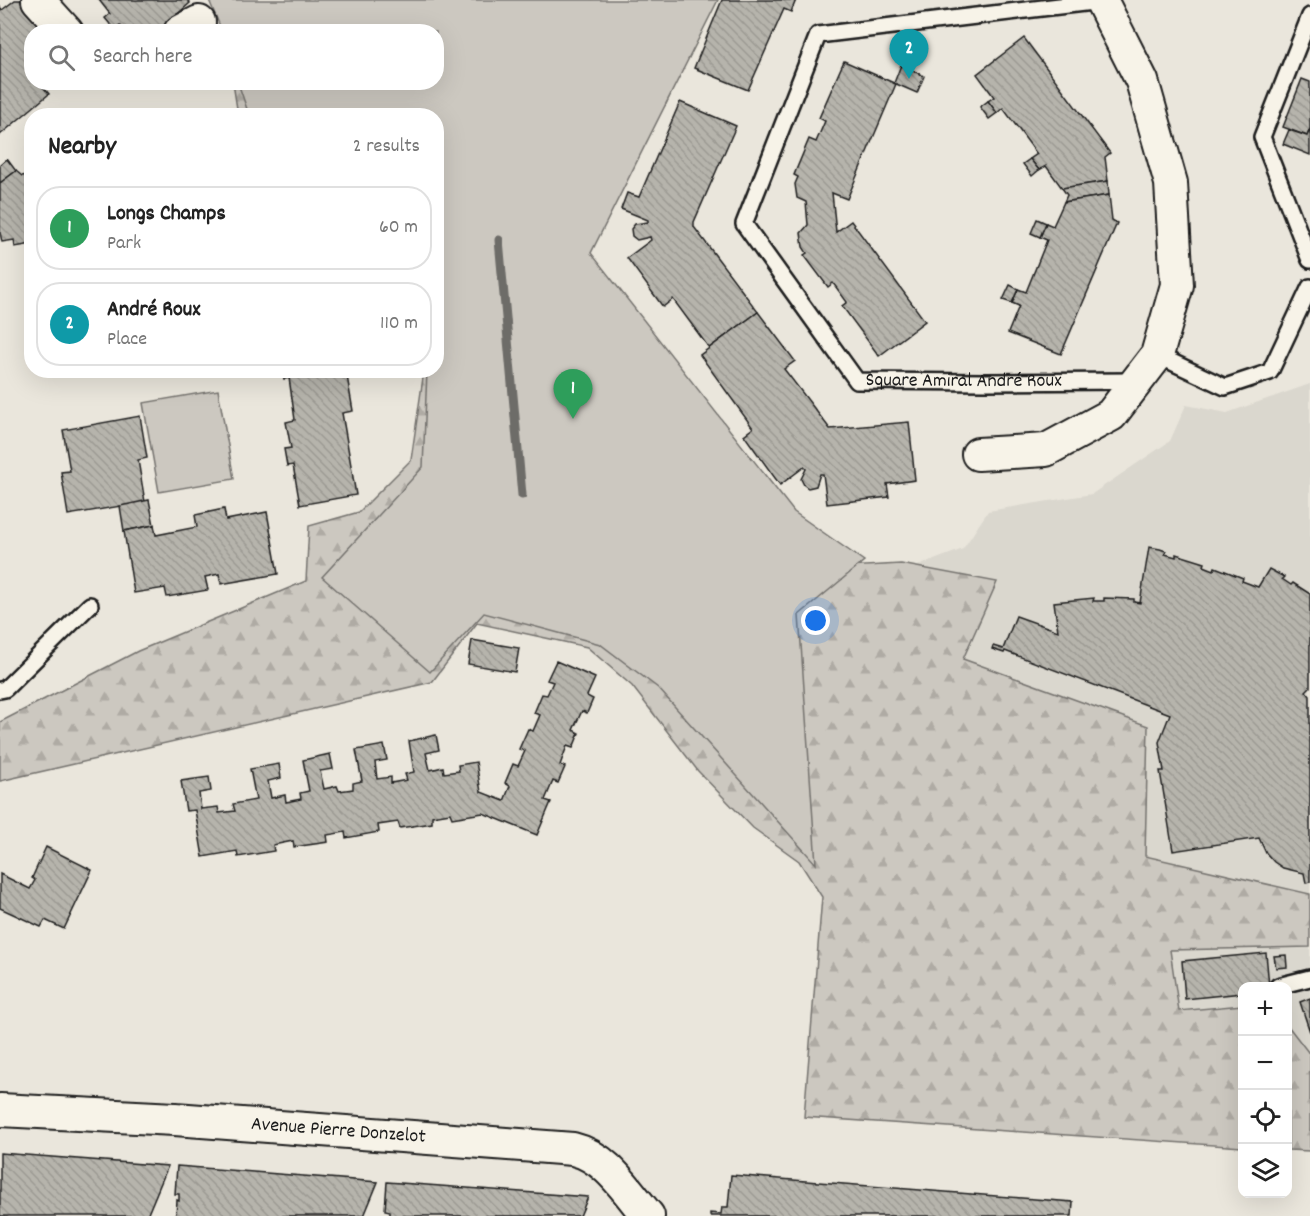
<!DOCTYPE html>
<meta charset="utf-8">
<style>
body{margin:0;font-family:Dekko,sans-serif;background:#f2f2f2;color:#222}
.controls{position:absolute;right:18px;bottom:18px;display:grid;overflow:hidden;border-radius:12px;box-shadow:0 6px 24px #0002}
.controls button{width:54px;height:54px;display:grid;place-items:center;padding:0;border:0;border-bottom:2px solid #e0e0e0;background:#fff;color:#222;font:30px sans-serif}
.you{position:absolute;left:816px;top:621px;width:21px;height:21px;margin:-15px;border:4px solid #fff;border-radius:50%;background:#1a73e8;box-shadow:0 0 0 9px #1a73e833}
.badge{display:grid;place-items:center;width:39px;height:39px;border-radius:50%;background:#0f766e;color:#fff;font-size:20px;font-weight:700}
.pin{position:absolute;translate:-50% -50px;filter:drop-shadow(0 2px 3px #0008)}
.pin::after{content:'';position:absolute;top:32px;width:21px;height:18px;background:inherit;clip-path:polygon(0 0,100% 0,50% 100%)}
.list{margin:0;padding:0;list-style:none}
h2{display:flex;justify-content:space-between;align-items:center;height:78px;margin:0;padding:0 24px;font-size:26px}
h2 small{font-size:20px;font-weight:400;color:#767676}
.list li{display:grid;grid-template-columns:39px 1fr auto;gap:18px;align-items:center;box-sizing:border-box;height:84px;margin:0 12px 12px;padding:0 12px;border:2px solid #e0e0e0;border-radius:24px}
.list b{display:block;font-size:22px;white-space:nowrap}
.list p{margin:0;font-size:20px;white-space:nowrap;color:#767676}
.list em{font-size:20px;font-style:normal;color:#767676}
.icon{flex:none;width:33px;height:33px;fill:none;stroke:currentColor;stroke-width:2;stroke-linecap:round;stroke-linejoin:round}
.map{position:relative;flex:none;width:1310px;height:1216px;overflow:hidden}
.search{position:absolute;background:#fff;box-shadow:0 6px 24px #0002;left:24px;top:24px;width:420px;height:66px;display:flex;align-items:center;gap:15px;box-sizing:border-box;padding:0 21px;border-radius:24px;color:#767676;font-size:22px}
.panel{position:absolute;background:#fff;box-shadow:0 6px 24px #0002;left:24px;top:108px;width:420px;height:270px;border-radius:24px}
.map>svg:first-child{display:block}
.built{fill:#dad7ce}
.forest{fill:url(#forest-firs);stroke:#74726e;stroke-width:1.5}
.green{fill:#ccc8c0;stroke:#74726e;stroke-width:1.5}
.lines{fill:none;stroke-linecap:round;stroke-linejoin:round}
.stream{stroke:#6d6c68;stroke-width:9}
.building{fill:url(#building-back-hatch);stroke:#1c1c1c;stroke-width:1.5}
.lane-casing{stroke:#1c1c1c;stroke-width:20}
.street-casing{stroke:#1c1c1c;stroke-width:36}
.lane{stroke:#f7f3e8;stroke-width:15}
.street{stroke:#f7f3e8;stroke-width:32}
.labels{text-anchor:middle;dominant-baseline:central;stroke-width:4.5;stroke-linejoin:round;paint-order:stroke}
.street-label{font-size:20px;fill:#1c1c1c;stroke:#f7f3e8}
</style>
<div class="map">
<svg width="1310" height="1216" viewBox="0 0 1310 1216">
<defs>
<pattern id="forest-firs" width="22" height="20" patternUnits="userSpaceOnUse" patternTransform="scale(1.5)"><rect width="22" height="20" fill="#ccc8c0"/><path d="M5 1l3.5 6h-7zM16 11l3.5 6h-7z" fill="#afaba4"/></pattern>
<pattern id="building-back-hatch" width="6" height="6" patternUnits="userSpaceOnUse" patternTransform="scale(1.5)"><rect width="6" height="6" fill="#b6b4ac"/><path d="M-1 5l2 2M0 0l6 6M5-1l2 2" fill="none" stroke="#9c9a93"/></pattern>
</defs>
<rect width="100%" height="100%" fill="#eae6dc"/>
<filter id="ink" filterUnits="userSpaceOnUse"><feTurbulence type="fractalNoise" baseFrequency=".0167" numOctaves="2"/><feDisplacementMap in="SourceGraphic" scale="12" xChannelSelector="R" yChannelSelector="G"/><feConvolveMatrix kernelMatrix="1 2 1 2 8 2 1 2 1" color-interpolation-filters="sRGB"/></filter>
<g filter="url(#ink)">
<polygon class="built" points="1310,384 1310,1134 1288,1132 1288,986 1242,986 1242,1129 844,594 963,549 988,511 1092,494 1170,441 1186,405 1227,413"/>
<g class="forest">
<polygon points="712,0 666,104 560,220 829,568 901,564 997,582 963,659 1148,726 1145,856 1310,894 1310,947 1170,950 1179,1011 1242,1005 1242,1147 804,1117 822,897 799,861 753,828 698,771 632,686 587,647 477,623 432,682 0,781 0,722 138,651 306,581 309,526 359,512 411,460 424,371 436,370 436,116 238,115 233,83 436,82"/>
<polygon points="1288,1026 1308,1052 1310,1052 1310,1151 1288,1150"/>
</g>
<g class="green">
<polygon points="209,0 718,0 591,253 794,512 864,561 799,615 816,864 658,688 600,644 484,613 430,672 322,577 423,467 427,371 436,370 436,116 249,115 238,83 436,82 436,32 222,31"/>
<polygon points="218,390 234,479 159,492 143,403"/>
</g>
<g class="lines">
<polyline class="stream" points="499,240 522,495"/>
</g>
<g class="building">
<polygon points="15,0 21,0 48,32 32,32 32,82 39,82 49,94 0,135 0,7 2,10"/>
<polygon points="99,0 187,0 190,3 157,32 125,32 120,25 114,29 105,18 110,14"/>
<polygon points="722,0 796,0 791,12 784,9 748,90 694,68"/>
<polygon points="1024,38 1110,153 1105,157 1108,181 1062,188 1046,166 1039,170 1030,159 1037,154 1003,108 997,113 988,101 994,97 977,74"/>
<polygon points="844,61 896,84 847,199 832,193 836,232 851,221 925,321 879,356 842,306 847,302 833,283 828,287 804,255 807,253 803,247 801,233 808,225 806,202 797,198 795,184 798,177 794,175 809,139 816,142 825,121 819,118"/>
<polygon points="901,65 924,76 917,93 894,83"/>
<polygon points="1302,79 1310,82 1310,129 1307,136 1283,127"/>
<polygon points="988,101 997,113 989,119 980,107"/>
<polygon points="680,102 736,126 694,222 694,227 758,312 709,348 673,299 663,307 627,258 651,240 650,237 637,240 632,236 631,229 635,224 648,222 648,220 621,209 627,193 639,197"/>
<polygon points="1310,129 1310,155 1283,144 1289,130 1307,136"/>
<polygon points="7,159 16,171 0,183 0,165"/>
<polygon points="1030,159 1039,170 1032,176 1023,164"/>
<polygon points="16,171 22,176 32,174 32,244 15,247 14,240 2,242 0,233 0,183"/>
<polygon points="1108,181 1109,195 1064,202 1067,195 1062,188"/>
<polygon points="1109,195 1112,220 1117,223 1061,354 1008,333 1019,306 1012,303 1018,289 1026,292 1047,240 1040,237 1046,223 1053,226 1064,202"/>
<polygon points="1037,219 1046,223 1040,237 1031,233"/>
<polygon points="1010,285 1018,289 1012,303 1003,300"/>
<polygon points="758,312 795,361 784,369 830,429 909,422 915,480 887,484 889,497 827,504 823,474 820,474 816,486 808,488 804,485 801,479 806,469 804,467 780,485 744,435 753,428 700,355"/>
<polygon points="282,370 346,370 353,411 342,413 356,495 300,505 293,465 287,466 284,449 291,448 286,422 295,420 289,378 284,379"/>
<polygon points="140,416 147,458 138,460 145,502 68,515 61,472 70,471 63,430"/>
<polygon points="149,500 154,525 124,531 120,506"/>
<polygon points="224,509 226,520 267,512 278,574 221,584 219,574 205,577 208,590 167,597 165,588 134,593 124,531 154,525 156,535 197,527 195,515"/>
<polygon points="1149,547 1160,549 1166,551 1165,554 1176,557 1176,554 1205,563 1204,566 1214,570 1215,567 1243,578 1242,581 1258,587 1269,569 1284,577 1282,579 1291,585 1293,583 1310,594 1310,687 1306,691 1310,696 1310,882 1306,883 1304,873 1283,868 1274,862 1266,853 1259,838 1173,851 1160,771 1164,771 1159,742 1170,714 1005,651 1004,653 992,649 993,646 1003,649 1016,616 1058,631 1054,602 1094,598 1093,601 1104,601 1104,598 1134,599 1134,602 1140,603"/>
<polygon points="472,640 519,648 515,672 468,664"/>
<polygon points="556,661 595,678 587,696 593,699 587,713 582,711 573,730 579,733 573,748 567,746 560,765 565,767 558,783 553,781 545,800 551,802 537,835 483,813 452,818 450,813 432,816 432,823 400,828 398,822 378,825 379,832 346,838 345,832 327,835 328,842 294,847 293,841 273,845 274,851 238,857 237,851 203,857 195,810 186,811 181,781 209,777 211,791 199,793 201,809 218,807 219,813 235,811 233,804 256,800 250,769 279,764 281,778 268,781 271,798 285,795 286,802 301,799 300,793 309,791 303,760 330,754 333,769 320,771 324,789 337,786 339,791 353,789 353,783 362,781 356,750 384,745 387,760 375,762 377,779 391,777 391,783 407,780 405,774 414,772 409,741 436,735 439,750 426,753 430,770 443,767 444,773 459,771 458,765 476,762 481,792 504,801 510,786 505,783 513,764 518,766 525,751 519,749 528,729 533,731 540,715 534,713 542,694 547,695 553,682 547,680"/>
<polygon points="46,847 92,870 64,929 45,920 41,927 0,908 0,874 30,889 35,880 32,878"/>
<polygon points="1266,953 1269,986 1242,986 1242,993 1185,999 1182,961"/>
<polygon points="1286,955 1287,967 1276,968 1274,956"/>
<polygon points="1310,998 1310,1032 1300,1002"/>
<polygon points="0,1153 168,1166 147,1216 0,1216"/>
<polygon points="177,1166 378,1182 364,1216 176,1216 177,1200 179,1201 179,1194 175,1194"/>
<polygon points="731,1175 1073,1202 1072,1216 710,1216 710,1213 721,1214 722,1207 728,1207"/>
<polygon points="387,1182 588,1197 580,1216 390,1216 390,1211 385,1210"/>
</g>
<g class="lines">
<g class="lane-casing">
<g id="lane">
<path id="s1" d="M1101,1L818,35L744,224L857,381L986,382L1138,381"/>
<polyline points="1310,16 1262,137 1310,260"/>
<polyline points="1157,355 1225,387 1270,372 1310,287"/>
<polyline points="0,690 5,689 90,605"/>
<polyline points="1278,986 1310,978"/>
</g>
</g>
<g class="street-casing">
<g id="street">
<polyline points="38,0 67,32"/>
<polyline points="180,32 199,22"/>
<polyline points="978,454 1046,450 1111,415 1157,355 1177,285 1171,183 1142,81 1101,0"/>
<path id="s2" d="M0,1110L175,1119L573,1149C607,1157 626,1190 648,1216"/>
</g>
</g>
<use href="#lane" class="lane"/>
<use href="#street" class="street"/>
</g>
</g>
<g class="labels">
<g class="street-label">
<text stroke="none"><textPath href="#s1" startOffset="788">Square Amiral André Roux</textPath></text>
<text stroke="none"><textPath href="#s2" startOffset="339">Avenue Pierre Donzelot</textPath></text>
</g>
</g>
</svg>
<div class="controls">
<button>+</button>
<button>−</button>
<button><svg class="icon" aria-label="locate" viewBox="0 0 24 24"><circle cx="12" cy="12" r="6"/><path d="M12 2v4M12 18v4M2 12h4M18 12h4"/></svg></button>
<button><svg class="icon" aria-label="layers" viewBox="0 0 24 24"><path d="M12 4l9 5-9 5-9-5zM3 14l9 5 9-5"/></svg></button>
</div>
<div class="you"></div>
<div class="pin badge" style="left:573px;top:419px;background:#2e9e5b">1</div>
<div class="pin badge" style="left:909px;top:79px;background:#0f9aa8">2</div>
<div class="search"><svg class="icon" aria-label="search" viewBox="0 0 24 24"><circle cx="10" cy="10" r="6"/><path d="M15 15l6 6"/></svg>Search here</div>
<section class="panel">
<h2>Nearby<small>2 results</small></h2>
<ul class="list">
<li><span class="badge" style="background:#2e9e5b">1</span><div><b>Longs Champs</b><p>Park</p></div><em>60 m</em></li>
<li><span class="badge" style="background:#0f9aa8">2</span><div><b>André Roux</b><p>Place</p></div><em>110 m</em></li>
</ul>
</section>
</div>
